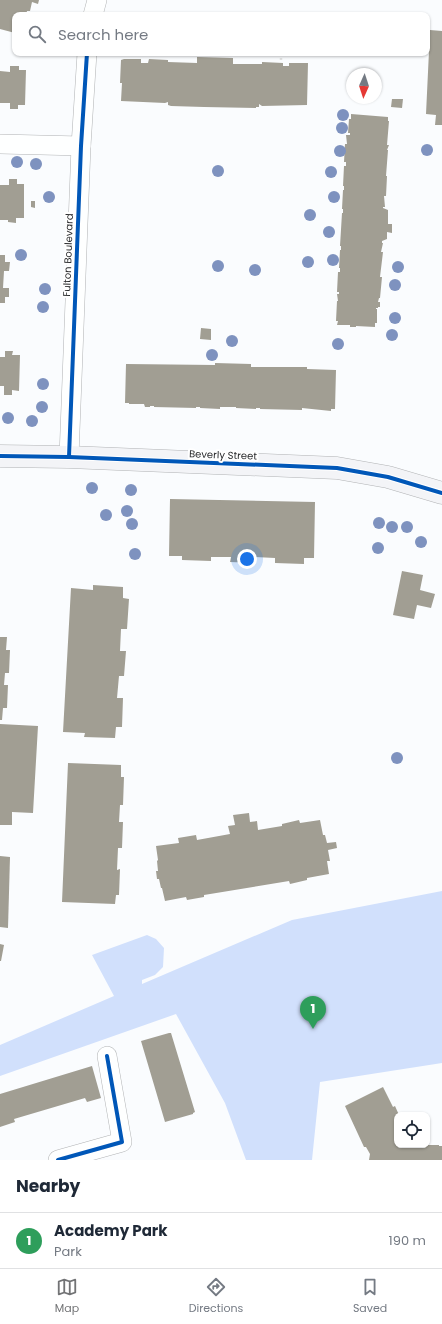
<!DOCTYPE html>
<style>
body{margin:0;font-family:Poppins,sans-serif;background:#f2f2f3;color:#1f2937}
.controls{position:absolute;right:12px;bottom:12px;display:grid;overflow:hidden;border-radius:8px;box-shadow:0 1px 3px #0004}
.controls button{width:36px;height:36px;display:grid;place-items:center;padding:0;border:0;border-bottom:1px solid #e0e1e3;background:#fff;color:#1f2937;font:20px sans-serif}
.compass{position:absolute;left:346px;top:68px;width:36px;height:36px;border-radius:50%;background:#fff;box-shadow:0 1px 3px #0004;rotate:183deg}
.you{position:absolute;left:247px;top:559px;width:14px;height:14px;margin:-10px;border:3px solid #fff;border-radius:50%;background:#1a73e8;box-shadow:0 0 0 6px #1a73e833}
.badge{display:grid;place-items:center;width:26px;height:26px;border-radius:50%;background:#727375;color:#fff;font-size:13px;font-weight:700}
.pin{position:absolute;translate:-50% -33px;filter:drop-shadow(0 1px 2px #0008)}
.pin::after{content:'';position:absolute;top:21px;width:14px;height:12px;background:inherit;clip-path:polygon(0 0,100% 0,50% 100%)}
.list{margin:0;padding:0;list-style:none}
h2{display:flex;justify-content:space-between;align-items:center;height:52px;margin:0;padding:0 16px;font-size:17px}
h2 small{font-size:13px;font-weight:400;color:#747a83}
.list li{display:grid;grid-template-columns:26px 1fr auto;gap:12px;align-items:center;box-sizing:border-box;height:56px;padding:0 16px;border-top:1px solid #e0e1e3}
.list b{display:block;font-size:15px;white-space:nowrap}
.list p{margin:0;font-size:13px;white-space:nowrap;color:#747a83}
.list em{font-size:13px;font-style:normal;color:#747a83}
.icon{flex:none;width:22px;height:22px;fill:none;stroke:currentColor;stroke-width:2;stroke-linecap:round;stroke-linejoin:round}
.map{position:relative;flex:none;width:442px;height:1160px;overflow:hidden}
.search{position:absolute;background:#fff;box-shadow:0 1px 3px #0004;left:12px;right:12px;top:12px;height:44px;display:flex;align-items:center;gap:10px;box-sizing:border-box;padding:0 14px;border-radius:8px;color:#747a83;font-size:15px}
.sheet{height:108px;background:#fff}
nav{display:flex;justify-content:space-around;align-items:center;box-sizing:border-box;height:56px;border-top:1px solid #e0e1e3;background:#fff;font-size:11px;color:#747a83}
nav a{display:grid;justify-items:center;gap:2px}
nav .on{color:#727375}
.map>svg:first-child{display:block}
.green{fill:#d1e0fc}
.building{fill:#a19e93}
.lines{fill:none;stroke-linecap:round;stroke-linejoin:round}
.street-casing{stroke:#b1b3b5;stroke-width:20}
.secondary-casing{stroke:#b1b3b5;stroke-width:23}
.path{stroke:#e1e2e2;stroke-width:2.5;stroke-dasharray:2 2;stroke-linecap:butt}
.street{stroke:#feffff;stroke-width:19}
.secondary{stroke:#f3f4f7;stroke-width:22}
.cycleway-casing{stroke:#fff;stroke-width:6}
.cycleway{stroke:#0057b8;stroke-width:4}
.tree{fill:#7e92bf}
.labels{text-anchor:middle;dominant-baseline:central;stroke-width:4;stroke-linejoin:round;paint-order:stroke}
.street-label{font-size:10px;fill:#28292b;stroke:#fff}
</style>
<div class="map">
<svg width="442" height="1160" viewBox="0 0 442 1160">
<rect width="100%" height="100%" fill="#fafcfe"/>
<polygon class="green" points="442,891 442,1063 320,1082 312,1160 246,1160 225,1103 176,1014 0,1076 0,1045 114,996 92,955 147,935 156,939 164,948 163,967 155,975 142,980 142,984 292,920"/>
<g class="building">
<polygon points="0,0 39,0 38,4 32,2 30,11 27,11 26,15 15,15 15,33 0,29"/>
<polygon points="430,30 442,31 442,125 435,125 436,115 426,114"/>
<polygon points="197,57 233,58 233,64 262,64 262,62 283,63 283,66 289,66 289,63 308,63 307,105 262,106 259,104 259,107 256,107 256,108 204,107 171,106 168,105 168,102 165,103 121,101 122,83 120,83 121,60 124,59 141,59 141,63 148,63 149,59 168,60 168,62 197,63"/>
<polygon points="10,66 19,66 19,70 26,70 25,105 18,105 18,109 10,109 10,103 0,103 0,71 10,72"/>
<polygon points="392,99 403,99 402,108 391,107"/>
<polygon points="351,114 388,117 388,121 389,121 387,145 389,145 387,150 388,150 386,176 387,176 386,196 384,196 385,207 383,207 383,208 388,210 388,224 392,224 392,233 387,232 387,239 382,241 382,243 383,243 381,252 383,252 380,277 382,277 380,298 379,298 378,302 380,302 380,307 378,307 378,308 376,308 376,309 377,309 377,323 375,323 375,327 356,326 356,327 350,327 350,325 337,325 338,321 336,321 337,301 338,301 337,294 339,294 339,292 337,292 338,272 340,272 340,268 339,268 340,250 341,250 341,246 340,246 342,213 343,213 343,209 342,209 343,190 344,190 344,186 343,186 344,166 346,166 346,162 344,162 345,144 347,144 346,135 350,135 350,133 348,133 349,119 351,119"/>
<polygon points="9,179 17,179 17,184 24,184 24,218 16,218 16,223 8,222 8,220 0,220 0,185 9,185"/>
<polygon points="31,201 35,201 35,208 31,207"/>
<polygon points="0,255 5,255 5,262 10,262 9,271 4,271 3,288 9,288 9,297 5,297 5,303 0,303"/>
<polygon points="201,328 211,329 211,340 200,339"/>
<polygon points="5,351 13,351 12,355 20,355 19,391 12,390 12,395 4,395 4,386 0,386 0,357 5,357"/>
<polygon points="215,363 251,364 251,367 307,367 307,369 336,370 335,409 331,409 331,411 302,408 302,410 260,409 260,408 256,408 256,409 236,408 236,407 220,407 220,409 200,408 200,407 196,407 196,408 154,407 154,406 150,406 150,407 145,407 144,404 129,404 129,403 125,403 126,364 215,365"/>
<polygon points="170,499 315,502 314,558 304,558 304,564 275,563 275,558 255,557 255,563 230,562 231,557 211,557 211,561 182,560 182,556 169,556"/>
<polygon points="402,571 423,575 420,590 435,594 431,608 417,605 414,619 393,615"/>
<polygon points="93,585 123,587 123,598 129,599 127,629 121,629 120,651 126,651 124,676 119,676 117,698 123,698 122,727 116,727 115,738 84,737 85,733 63,732 71,588 93,590"/>
<polygon points="0,637 7,637 6,650 10,650 9,673 5,673 4,685 8,685 7,708 3,708 2,720 0,720"/>
<polygon points="0,724 38,726 33,813 12,812 12,825 0,825"/>
<polygon points="68,763 121,765 121,777 124,777 123,805 120,805 119,822 123,822 122,848 118,848 117,870 120,869 119,895 116,895 115,904 62,902"/>
<polygon points="249,813 250,822 257,821 258,830 282,826 282,824 299,820 300,823 320,820 323,835 325,835 327,843 336,842 337,848 328,850 330,861 327,861 329,874 307,878 307,880 290,884 289,881 204,895 204,897 187,900 186,897 165,901 162,888 161,888 159,879 157,879 156,871 158,871 157,861 158,860 156,846 179,843 178,838 196,835 197,840 230,834 228,826 235,825 233,815"/>
<polygon points="0,856 10,857 8,928 0,927"/>
<polygon points="0,944 4,945 1,961 0,961"/>
<polygon points="169,1033 171,1033 195,1112 193,1113 193,1114 165,1122 141,1041"/>
<polygon points="92,1066 101,1098 87,1102 85,1098 14,1119 15,1122 0,1127 0,1094"/>
<polygon points="383,1087 393,1107 395,1106 399,1115 397,1115 397,1145 439,1145 439,1146 442,1146 442,1160 369,1160 370,1154 366,1147 364,1147 345,1106"/>
</g>
<g class="lines">
<g class="street-casing">
<g id="street">
<polyline points="93,15 97,0"/>
<polyline points="0,144 81,146"/>
<polyline points="69,457 81,146 87,53"/>
<polyline points="58,1160 122,1142 107,1056"/>
</g>
</g>
<g class="secondary-casing">
<polyline id="secondary" points="0,456 69,457 337,468 388,477 442,493"/>
</g>
<g class="path">
<polyline points="149,55 149,53"/>
<polyline points="281,60 281,53"/>
</g>
<use href="#street" class="street"/>
<use href="#secondary" class="secondary"/>
<g class="cycleway-casing">
<g id="cycleway">
<polyline points="0,456 69,457 337,468 388,477 442,493"/>
<polyline points="69,457 81,146 87,53"/>
<polyline points="58,1160 122,1142 107,1056"/>
</g>
</g>
<use href="#cycleway" class="cycleway"/>
</g>
<g class="tree">
<circle cx="343" cy="115" r="6"/>
<circle cx="342" cy="128" r="6"/>
<circle cx="427" cy="150" r="6"/>
<circle cx="340" cy="151" r="6"/>
<circle cx="17" cy="162" r="6"/>
<circle cx="36" cy="164" r="6"/>
<circle cx="218" cy="171" r="6"/>
<circle cx="331" cy="172" r="6"/>
<circle cx="49" cy="197" r="6"/>
<circle cx="334" cy="197" r="6"/>
<circle cx="310" cy="215" r="6"/>
<circle cx="329" cy="232" r="6"/>
<circle cx="21" cy="255" r="6"/>
<circle cx="333" cy="260" r="6"/>
<circle cx="308" cy="262" r="6"/>
<circle cx="218" cy="266" r="6"/>
<circle cx="398" cy="267" r="6"/>
<circle cx="255" cy="270" r="6"/>
<circle cx="395" cy="285" r="6"/>
<circle cx="45" cy="289" r="6"/>
<circle cx="43" cy="307" r="6"/>
<circle cx="395" cy="318" r="6"/>
<circle cx="392" cy="335" r="6"/>
<circle cx="232" cy="341" r="6"/>
<circle cx="338" cy="344" r="6"/>
<circle cx="212" cy="355" r="6"/>
<circle cx="43" cy="384" r="6"/>
<circle cx="42" cy="407" r="6"/>
<circle cx="8" cy="418" r="6"/>
<circle cx="32" cy="421" r="6"/>
<circle cx="92" cy="488" r="6"/>
<circle cx="131" cy="490" r="6"/>
<circle cx="127" cy="511" r="6"/>
<circle cx="106" cy="515" r="6"/>
<circle cx="379" cy="523" r="6"/>
<circle cx="132" cy="524" r="6"/>
<circle cx="392" cy="527" r="6"/>
<circle cx="407" cy="527" r="6"/>
<circle cx="421" cy="542" r="6"/>
<circle cx="378" cy="548" r="6"/>
<circle cx="135" cy="554" r="6"/>
<circle cx="397" cy="758" r="6"/>
</g>
<g class="labels">
<g class="street-label">
<text transform="translate(68 255) rotate(-88)">Fulton Boulevard</text>
<text transform="translate(223 455) rotate(2)">Beverly Street</text>
</g>
</g>
</svg>
<div class="controls">
<button><svg class="icon" aria-label="locate" viewBox="0 0 24 24"><circle cx="12" cy="12" r="6"/><path d="M12 2v4M12 18v4M2 12h4M18 12h4"/></svg></button>
</div>
<svg class="compass" viewBox="-18 -18 36 36"><path d="M0-13l5 13h-10z" fill="#e53935"/><path d="M0 13l5-13h-10z" fill="#747a83"/></svg>
<div class="you"></div>
<div class="pin badge" style="left:313px;top:1029px;background:#2e9e5b">1</div>
<div class="search"><svg class="icon" aria-label="search" viewBox="0 0 24 24"><circle cx="10" cy="10" r="6"/><path d="M15 15l6 6"/></svg>Search here</div>
</div>
<section class="sheet">
<h2>Nearby<small></small></h2>
<ul class="list">
<li><span class="badge" style="background:#2e9e5b">1</span><div><b>Academy Park</b><p>Park</p></div><em>190 m</em></li>
</ul>
</section>
<nav>
<a class="on"><svg class="icon" aria-label="map" viewBox="0 0 24 24"><path d="M3 6l6-2 6 2 6-2v14l-6 2-6-2-6 2zM9 4v14M15 6v14"/></svg>Map</a>
<a><svg class="icon" aria-label="directions" viewBox="0 0 24 24"><path d="M12 3l9 9-9 9-9-9zM9 14v-3h6M13 9l2 2-2 2"/></svg>Directions</a>
<a><svg class="icon" aria-label="saved" viewBox="0 0 24 24"><path d="M7 4h10v16l-5-4-5 4z"/></svg>Saved</a>
</nav>
